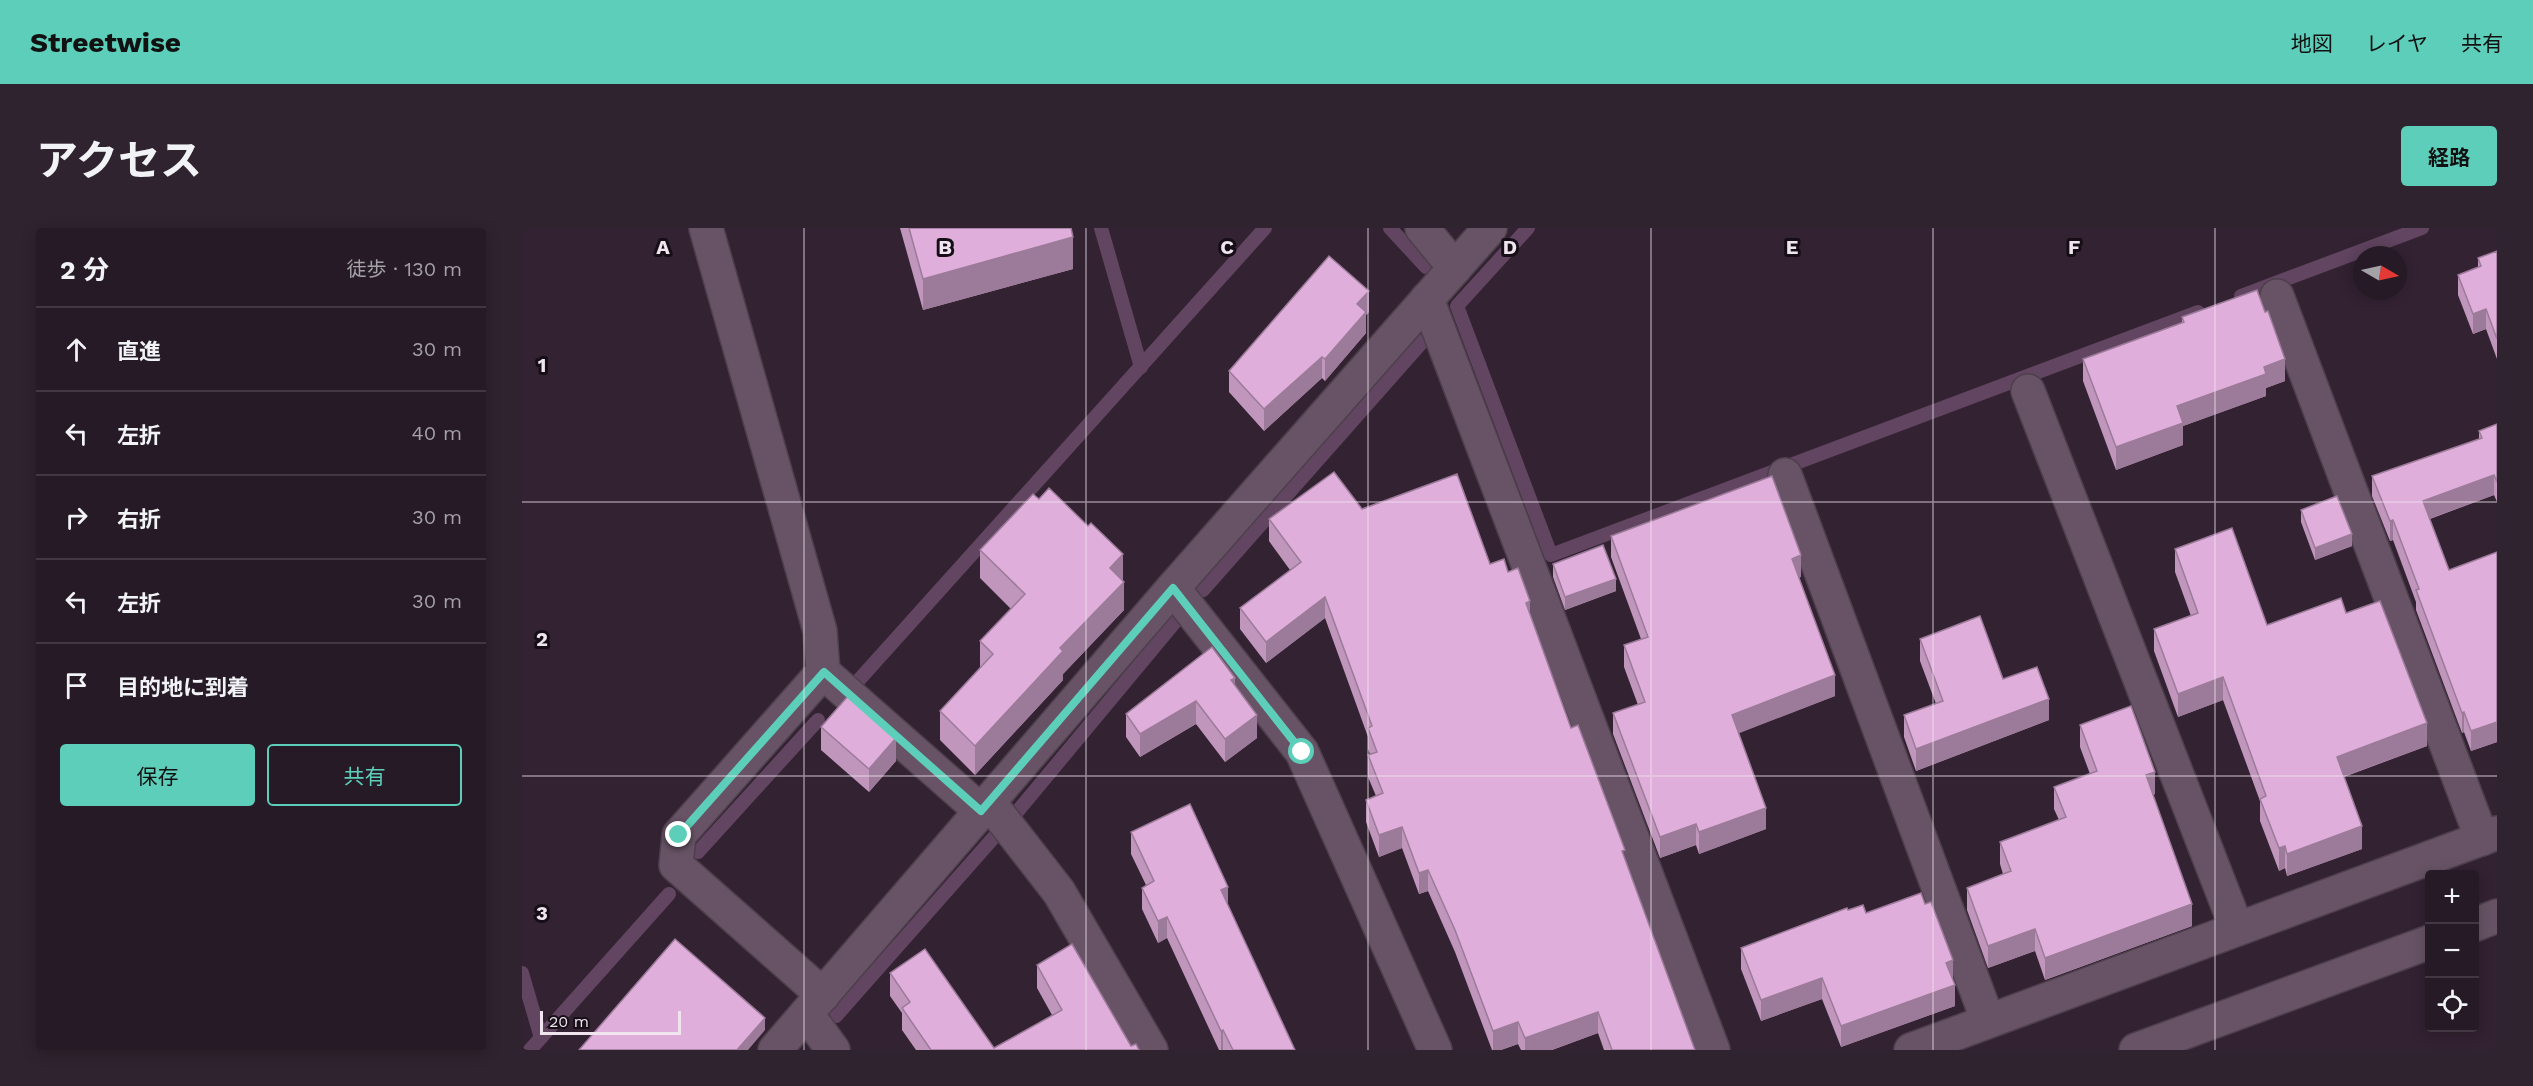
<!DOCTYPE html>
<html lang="ja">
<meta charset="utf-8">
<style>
body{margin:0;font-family:"Work Sans","Noto Sans JP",sans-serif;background:#2e232e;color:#f1f3f6}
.controls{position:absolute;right:18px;bottom:18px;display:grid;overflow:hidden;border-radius:6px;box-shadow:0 3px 15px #0003}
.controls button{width:54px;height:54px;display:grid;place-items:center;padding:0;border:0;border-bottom:2px solid #423843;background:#261a26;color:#f1f3f6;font:30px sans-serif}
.compass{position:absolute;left:1831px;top:18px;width:54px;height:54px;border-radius:50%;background:#261a26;box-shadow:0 3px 15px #0003;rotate:99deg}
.scale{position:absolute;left:18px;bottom:15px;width:141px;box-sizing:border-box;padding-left:6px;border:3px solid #f0e4ef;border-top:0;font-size:16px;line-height:21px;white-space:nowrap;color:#f0e4ef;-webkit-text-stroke:4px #160e16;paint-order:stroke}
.stop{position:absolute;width:18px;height:18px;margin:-14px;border:4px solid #5dceb9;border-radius:50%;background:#fff}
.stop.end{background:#5dceb9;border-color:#fff;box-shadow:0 2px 6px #0008}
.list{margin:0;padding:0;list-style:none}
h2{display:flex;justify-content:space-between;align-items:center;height:78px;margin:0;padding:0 24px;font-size:26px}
h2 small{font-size:20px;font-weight:400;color:#a4a1a7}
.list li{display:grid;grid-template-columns:39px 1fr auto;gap:18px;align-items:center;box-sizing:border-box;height:84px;padding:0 24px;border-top:2px solid #423843}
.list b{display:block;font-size:22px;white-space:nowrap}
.list em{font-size:20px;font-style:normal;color:#a4a1a7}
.actions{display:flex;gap:12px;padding:18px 24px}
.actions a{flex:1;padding:14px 0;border:2px solid #5dceb9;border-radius:6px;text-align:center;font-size:21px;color:#5dceb9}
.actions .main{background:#5dceb9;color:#111}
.icon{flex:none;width:33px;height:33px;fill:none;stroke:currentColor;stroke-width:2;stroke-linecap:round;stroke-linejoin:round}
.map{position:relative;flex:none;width:1975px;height:822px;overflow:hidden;border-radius:6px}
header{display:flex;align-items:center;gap:36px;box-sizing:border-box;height:84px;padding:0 30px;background:#5dceb9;color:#111}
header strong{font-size:28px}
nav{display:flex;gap:33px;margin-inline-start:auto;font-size:21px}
.intro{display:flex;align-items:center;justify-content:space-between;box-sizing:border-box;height:144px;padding:0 36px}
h1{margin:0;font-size:42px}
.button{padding:15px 27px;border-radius:6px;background:#5dceb9;color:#111;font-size:21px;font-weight:700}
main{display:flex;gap:36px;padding:0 36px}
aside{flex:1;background:#261a26;border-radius:6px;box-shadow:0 3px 15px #0003}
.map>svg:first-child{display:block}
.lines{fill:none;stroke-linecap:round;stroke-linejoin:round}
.stream{stroke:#624561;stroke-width:14}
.minor-casing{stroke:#4e3f4d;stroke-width:36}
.minor{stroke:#675365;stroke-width:33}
.wall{fill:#c096bc}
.shaded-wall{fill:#9c7a99}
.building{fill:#dfaedb;stroke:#9c7a99;stroke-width:1.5}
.route{stroke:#5dceb9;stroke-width:8}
.grid{fill:none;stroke:#f0e4ef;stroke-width:1.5;stroke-opacity:0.55}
.grid-label{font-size:20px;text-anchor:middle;font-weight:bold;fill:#f0e4ef;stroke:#160e16;stroke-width:6;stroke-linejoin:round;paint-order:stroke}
</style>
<header>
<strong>Streetwise</strong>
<nav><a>地図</a><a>レイヤ</a><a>共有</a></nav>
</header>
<div class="intro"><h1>アクセス</h1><a class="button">経路</a></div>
<main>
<aside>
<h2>2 分<small>徒歩 · 130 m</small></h2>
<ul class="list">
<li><svg class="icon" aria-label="ahead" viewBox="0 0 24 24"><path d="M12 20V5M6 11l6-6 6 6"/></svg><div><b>直進</b></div><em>30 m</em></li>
<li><svg class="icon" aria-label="left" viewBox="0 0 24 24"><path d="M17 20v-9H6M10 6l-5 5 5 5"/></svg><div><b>左折</b></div><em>40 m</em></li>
<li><svg class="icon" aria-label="right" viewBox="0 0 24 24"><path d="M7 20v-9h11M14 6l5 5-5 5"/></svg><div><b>右折</b></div><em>30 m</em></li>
<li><svg class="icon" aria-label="left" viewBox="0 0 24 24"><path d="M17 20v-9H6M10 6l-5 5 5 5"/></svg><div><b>左折</b></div><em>30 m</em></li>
<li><svg class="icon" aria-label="arrive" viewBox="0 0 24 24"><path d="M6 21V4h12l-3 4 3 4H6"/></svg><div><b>目的地に到着</b></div></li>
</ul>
<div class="actions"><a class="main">保存</a><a>共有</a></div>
</aside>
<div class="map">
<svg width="1975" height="822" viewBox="0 0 1975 822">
<rect width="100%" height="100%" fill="#332232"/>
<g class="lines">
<g class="stream">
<polyline points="579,0 619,139"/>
<polyline points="868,0 904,39"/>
<polyline points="1006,0 935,78 1029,327 1676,84"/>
<polyline points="1719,68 1900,0"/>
<polyline points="681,362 901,113"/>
<polyline points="336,453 743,0"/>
<polyline points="495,584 653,394"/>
<polyline points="176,624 296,492"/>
<polyline points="0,745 19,810"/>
<polyline points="314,788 473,608"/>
<polyline points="8,822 147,666"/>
</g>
<g class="minor-casing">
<g id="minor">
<polyline points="184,0 298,403 301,444 459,583"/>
<polyline points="900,0 933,40"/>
<polyline points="1755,68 1960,611"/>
<polyline points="905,71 1191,822"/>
<polyline points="1506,163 1715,701"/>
<polyline points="1263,247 1466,793"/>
<polyline points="651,360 780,524 913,822"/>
<polyline points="467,574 537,664 629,822"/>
<polyline points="1952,697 1975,688"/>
<polyline points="301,767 154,637 157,607 301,444"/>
<polyline points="285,786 311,822"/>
<polyline points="253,822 651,360 968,0"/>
<polyline points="1389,822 1975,605"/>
<polyline points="1614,822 1908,714"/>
</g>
</g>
<use href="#minor" class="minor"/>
</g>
<g class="wall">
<polygon points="378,0 549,0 551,41 401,82"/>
<polygon points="1975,23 1975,131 1964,101 1951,106 1936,67 1936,47 1956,40 1956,30"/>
<polygon points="847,84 844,87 844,105 803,153 800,150 742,203 707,164 707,143"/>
<polygon points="1660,89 1763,153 1744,160 1744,168 1661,198 1661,217 1594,242 1561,153 1561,131 1660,95"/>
<polygon points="1975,196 1975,274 1972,267 1908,291 1927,342 1975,324 1975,514 1949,523 1942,504 1940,505 1894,382 1894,374 1871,312 1868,313 1850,268 1850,248 1957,211 1957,203"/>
<polygon points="840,281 986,344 1008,388 1049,500 1103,632 1173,822 1082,822 1076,805 1030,822 999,822 996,816 979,822 970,822 933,724 906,663 897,666 880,620 857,629 844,594 844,572 854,568 846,549 846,527 848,526 846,521 846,509 803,390 744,435 718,401 718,380 768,342 747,313 747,291"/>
<polygon points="1779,282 1830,318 1793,332 1779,294"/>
<polygon points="1089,308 1279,349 1277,349 1313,468 1216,505 1244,601 1177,626 1174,617 1138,630 1091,506 1091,485 1116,477 1102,439 1102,417 1119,411 1089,329"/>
<polygon points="1653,321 1745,397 1824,385 1905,518 1822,549 1840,621 1765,648 1763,640 1757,643 1738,593 1738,573 1701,472 1656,489 1632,423 1632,401 1669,388 1653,344"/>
<polygon points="458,322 601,353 602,382 541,446 541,452 453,547 418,512 418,483 458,441 458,413 489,381 458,350"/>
<polygon points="1031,336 1094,363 1043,382 1031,349"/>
<polygon points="1398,411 1481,451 1527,492 1394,543 1382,509 1382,487 1414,476 1398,433"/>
<polygon points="713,458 735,510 703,534 674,496 618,529 604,509 604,486"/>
<polygon points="1558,497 1633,566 1631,567 1670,698 1523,752 1513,723 1466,740 1445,682 1445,660 1481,646 1478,636 1478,614 1537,592 1532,581 1532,559 1568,546 1558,519"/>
<polygon points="299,499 374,533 347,564 299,522"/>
<polygon points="609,604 706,678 773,822 697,822 645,710 636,715 620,681 620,660 624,657 609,626"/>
<polygon points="1326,682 1344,685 1431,753 1433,778 1319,819 1300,771 1239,793 1219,741 1219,720"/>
<polygon points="515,737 609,818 617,822 394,822 380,802 380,785 368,768 368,745 472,820 530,787 515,760"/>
</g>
<g class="shaded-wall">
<polygon points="551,9 551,41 401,82 401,51"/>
<polygon points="847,63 847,84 844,87 844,105 803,153 803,131 835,76"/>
<polygon points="1964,81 1964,101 1951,106 1951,86"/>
<polygon points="800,129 800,150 742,203 742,181"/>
<polygon points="1763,131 1763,153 1744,160 1744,168 1661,198 1661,217 1594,242 1594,219 1655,178 1742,139"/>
<polygon points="1972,247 1972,267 1901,293 1901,273"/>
<polygon points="1871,292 1871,312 1868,313 1868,293"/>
<polygon points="1830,306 1830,318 1793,332 1793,320"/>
<polygon points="601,326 601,355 588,340"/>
<polygon points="1279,327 1279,349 1270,352 1270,331"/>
<polygon points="1094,351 1094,363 1043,382 1043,369"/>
<polygon points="602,354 602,382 541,446 541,452 453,547 453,518 538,420"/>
<polygon points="803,369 803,390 744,435 744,414"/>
<polygon points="1008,373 1008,395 1004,375"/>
<polygon points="1313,447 1313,468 1210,508 1210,487"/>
<polygon points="1701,449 1701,472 1656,489 1656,466"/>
<polygon points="713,450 713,473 709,452"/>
<polygon points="1527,471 1527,492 1394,543 1394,521"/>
<polygon points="674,473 674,496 618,529 618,506"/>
<polygon points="1942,484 1942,504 1940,505 1940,485"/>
<polygon points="735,487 735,510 703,534 703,511"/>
<polygon points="1975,494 1975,514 1949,523 1949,503"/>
<polygon points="1905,495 1905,518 1815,551 1815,529"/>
<polygon points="374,510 374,533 347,564 347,541"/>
<polygon points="1633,544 1633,566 1624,569 1624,547"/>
<polygon points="1244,580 1244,601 1177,626 1177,604"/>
<polygon points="1174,596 1174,617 1138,630 1138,609"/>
<polygon points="1840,598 1840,621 1765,648 1765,626"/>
<polygon points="880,599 880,620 857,629 857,607"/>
<polygon points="1763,618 1763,640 1757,643 1757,620"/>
<polygon points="906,642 906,663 897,666 897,645"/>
<polygon points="706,659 706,681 699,662"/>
<polygon points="1670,676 1670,698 1523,752 1523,730"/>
<polygon points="645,689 645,710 636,715 636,693"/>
<polygon points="1513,701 1513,723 1466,740 1466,718"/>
<polygon points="1431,732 1431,753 1424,735"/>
<polygon points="1300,750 1300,771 1239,793 1239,772"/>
<polygon points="1433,757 1433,778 1319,819 1319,798"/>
<polygon points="1076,784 1076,805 1030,822 1003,822 1003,810"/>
<polygon points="243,790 243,802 226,822 215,822"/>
<polygon points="996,794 996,816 979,822 971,822 971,803"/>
<polygon points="701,802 701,822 699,822 699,803"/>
</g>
<g class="building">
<polygon points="387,0 549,0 551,9 401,51"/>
<polygon points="1975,23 1975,111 1964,81 1951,86 1936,47 1959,38 1956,30"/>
<polygon points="807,28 847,63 835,76 844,84 803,131 800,129 742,181 707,143"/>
<polygon points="1735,62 1743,84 1746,83 1763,131 1742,139 1744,146 1655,178 1661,195 1594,219 1561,131 1662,94 1660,89"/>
<polygon points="1975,196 1975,254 1972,247 1901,273 1927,342 1975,324 1975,494 1949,503 1942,484 1940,485 1894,362 1897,361 1871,292 1868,293 1850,248 1960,210 1957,203"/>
<polygon points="812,244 840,281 935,246 968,336 982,331 986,344 996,340 1008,373 1004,375 1049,500 1056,497 1103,622 1100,623 1173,822 1090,822 1076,784 1003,810 996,794 971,803 933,702 906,642 897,645 880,599 857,607 844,572 861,565 846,527 855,524 846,500 850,498 803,369 744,414 718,380 779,334 747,291"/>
<polygon points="1250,248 1279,327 1270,331 1313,447 1210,487 1244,580 1177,604 1174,596 1138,609 1091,485 1123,474 1102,417 1126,409 1089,308"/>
<polygon points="527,260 566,298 569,295 601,326 588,340 602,354 538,420 541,423 453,518 418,483 471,426 458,413 503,366 458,322 511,266 517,271"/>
<polygon points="1815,268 1830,306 1793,320 1779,282"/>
<polygon points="1710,300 1745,397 1819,370 1824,385 1858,373 1905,495 1815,529 1840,598 1765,626 1763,618 1757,620 1738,571 1744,568 1701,449 1656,466 1632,401 1676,385 1653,321"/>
<polygon points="1081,317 1094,351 1043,369 1031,336"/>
<polygon points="1458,388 1481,451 1515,439 1527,471 1394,521 1382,487 1421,473 1398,411"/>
<polygon points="690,419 713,450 709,452 735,487 703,511 674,473 618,506 604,486"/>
<polygon points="326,468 374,510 347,541 299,499"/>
<polygon points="1609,478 1633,544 1624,547 1670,676 1523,730 1513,701 1466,718 1445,660 1489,643 1478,614 1544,589 1532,559 1575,543 1558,497"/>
<polygon points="668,576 706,659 699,662 773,822 711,822 701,802 699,803 645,689 636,693 620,660 632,653 609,604"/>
<polygon points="1399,665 1403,676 1409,674 1431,732 1424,735 1433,757 1319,798 1300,750 1239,772 1219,720 1325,680 1326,682 1341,677 1344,685"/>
<polygon points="153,711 243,790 215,822 57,822"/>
<polygon points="550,716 609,818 614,816 617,822 409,822 380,780 388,774 368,745 403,721 472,820 540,782 515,737"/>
</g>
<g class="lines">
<polyline class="route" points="157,607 302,444 459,583 651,360 780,524"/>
</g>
<path class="grid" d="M282,0V822M564,0V822M846,0V822M1129,0V822M1411,0V822M1693,0V822M0,274H1975M0,548H1975"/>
<g class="grid-label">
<text x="141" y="26">A</text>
<text x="423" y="26">B</text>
<text x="705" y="26">C</text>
<text x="988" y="26">D</text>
<text x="1270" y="26">E</text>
<text x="1552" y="26">F</text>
<text x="20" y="144">1</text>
<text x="20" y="418">2</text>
<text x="20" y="692">3</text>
</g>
</svg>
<div class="controls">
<button>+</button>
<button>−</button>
<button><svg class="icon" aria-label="locate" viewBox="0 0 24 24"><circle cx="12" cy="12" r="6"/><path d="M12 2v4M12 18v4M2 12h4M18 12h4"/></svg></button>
</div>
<svg class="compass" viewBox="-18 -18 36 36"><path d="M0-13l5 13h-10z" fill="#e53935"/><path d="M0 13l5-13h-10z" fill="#a4a1a7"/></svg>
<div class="scale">20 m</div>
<div class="stop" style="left:780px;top:524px"></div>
<div class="stop end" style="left:157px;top:607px"></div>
</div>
</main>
